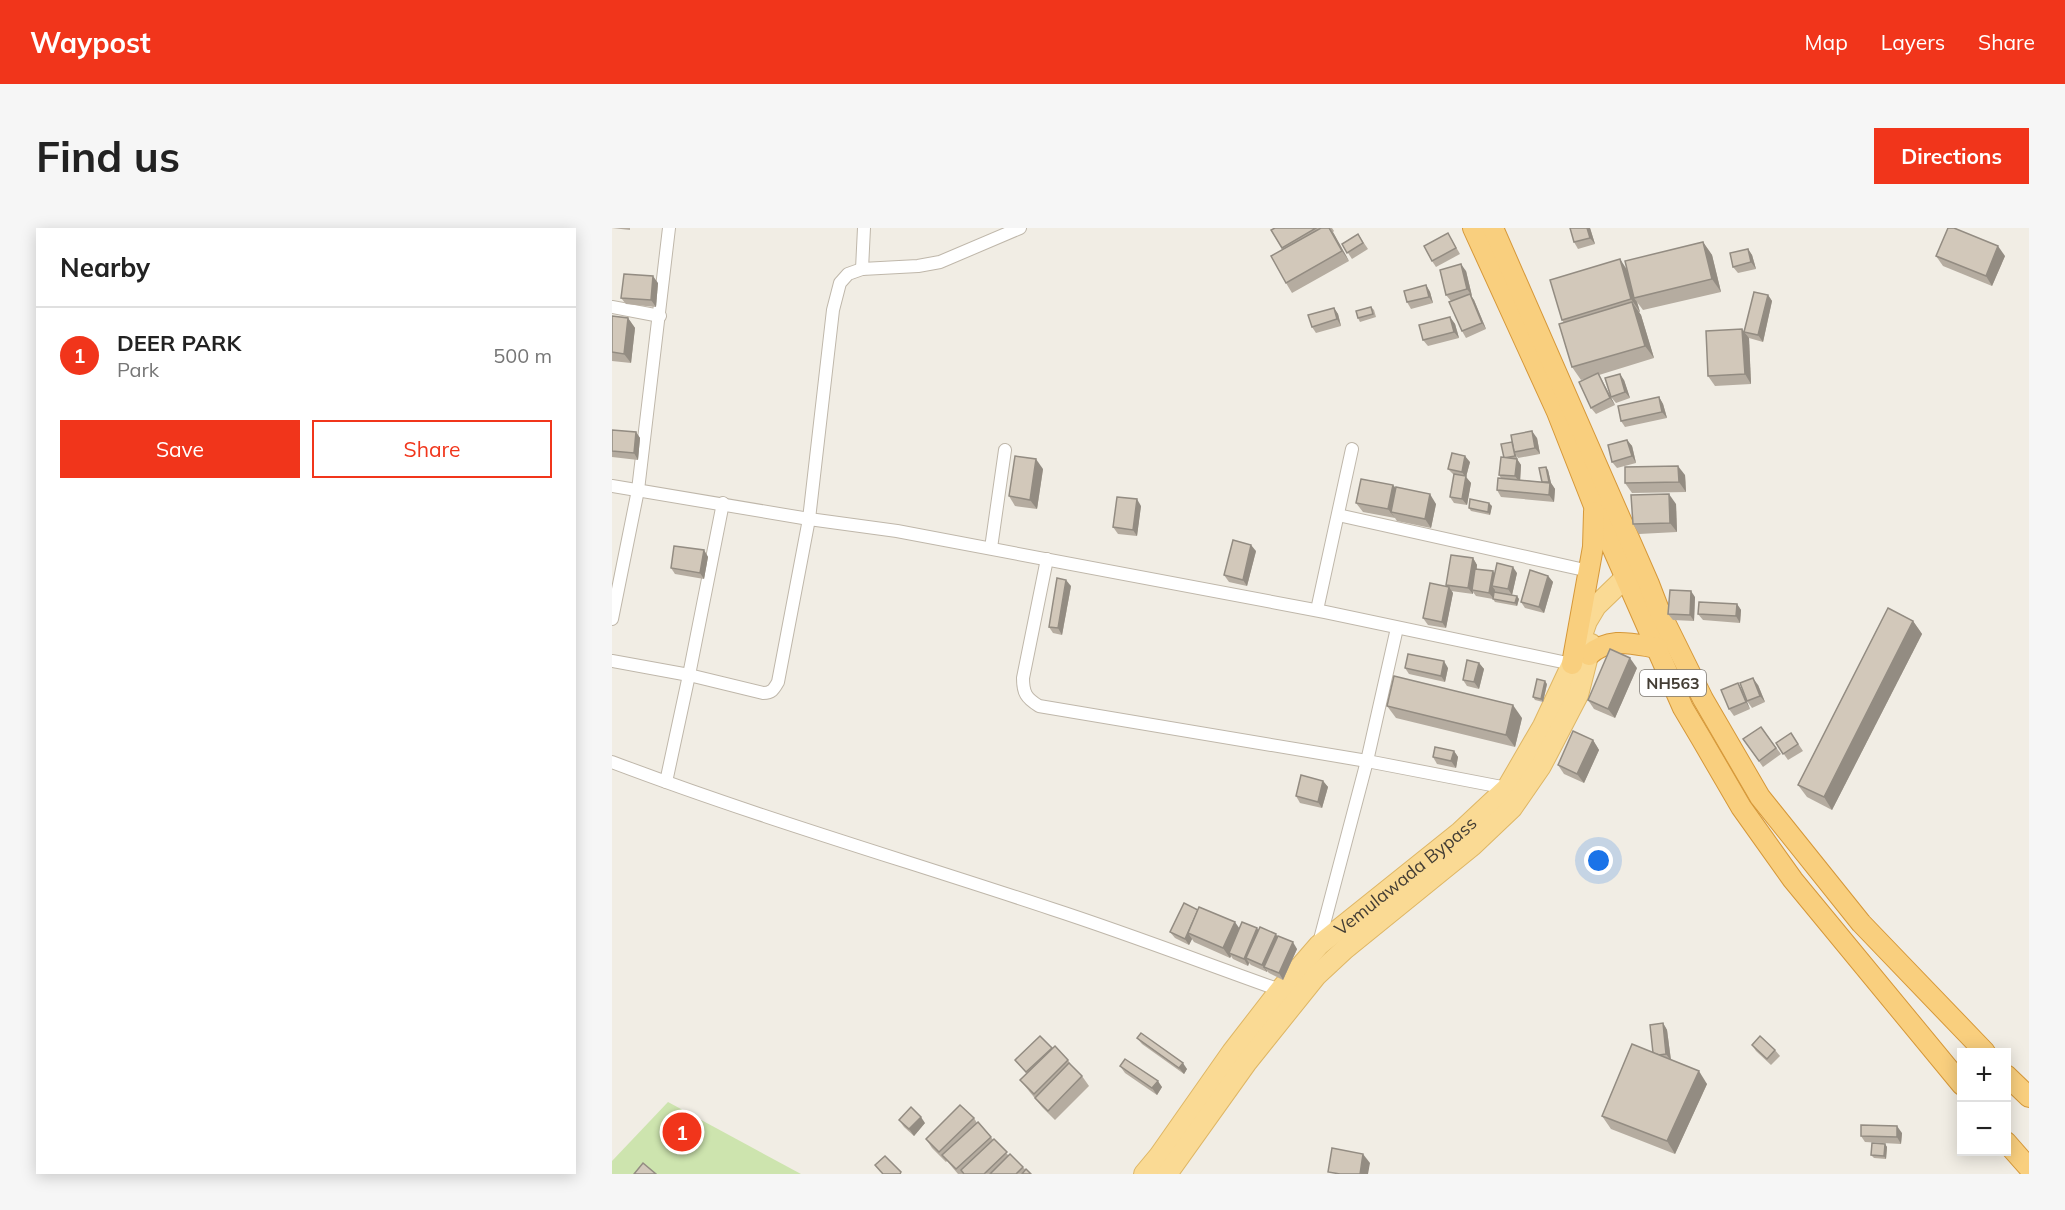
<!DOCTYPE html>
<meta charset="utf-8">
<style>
body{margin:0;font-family:Mulish,sans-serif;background:#f6f6f6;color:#222}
.controls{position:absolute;right:18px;bottom:18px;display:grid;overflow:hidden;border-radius:0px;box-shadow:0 3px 15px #0003}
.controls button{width:54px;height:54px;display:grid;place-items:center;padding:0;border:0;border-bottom:2px solid #e0e0e0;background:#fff;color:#222;font:30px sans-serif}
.you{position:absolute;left:987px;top:633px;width:21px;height:21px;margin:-15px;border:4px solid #fff;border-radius:50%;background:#1a73e8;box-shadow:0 0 0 9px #1a73e833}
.badge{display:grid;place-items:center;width:39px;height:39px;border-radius:50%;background:#f1351b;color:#fff;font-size:20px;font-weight:700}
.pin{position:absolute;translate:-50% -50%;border:3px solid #fff;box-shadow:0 2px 6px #0006}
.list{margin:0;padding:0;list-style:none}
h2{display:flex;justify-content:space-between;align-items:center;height:78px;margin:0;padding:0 24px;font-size:26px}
h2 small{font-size:20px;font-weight:400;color:#767676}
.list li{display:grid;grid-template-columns:39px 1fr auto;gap:18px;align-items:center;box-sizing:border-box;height:96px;padding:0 24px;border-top:2px solid #e0e0e0}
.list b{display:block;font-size:22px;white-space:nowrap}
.list p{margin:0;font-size:20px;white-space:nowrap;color:#767676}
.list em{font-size:20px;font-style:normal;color:#767676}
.actions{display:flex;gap:12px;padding:18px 24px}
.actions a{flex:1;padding:14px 0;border:2px solid #f1351b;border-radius:0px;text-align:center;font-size:21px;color:#f1351b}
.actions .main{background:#f1351b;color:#fff}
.map{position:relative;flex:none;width:1417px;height:946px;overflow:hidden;border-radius:0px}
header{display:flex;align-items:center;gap:36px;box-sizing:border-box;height:84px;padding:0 30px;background:#f1351b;color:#fff}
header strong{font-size:28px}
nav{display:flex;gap:33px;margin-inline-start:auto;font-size:21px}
.intro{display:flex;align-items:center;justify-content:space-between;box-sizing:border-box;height:144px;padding:0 36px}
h1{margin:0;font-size:42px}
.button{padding:15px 27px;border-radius:0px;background:#f1351b;color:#fff;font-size:21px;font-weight:700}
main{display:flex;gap:36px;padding:0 36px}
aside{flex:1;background:#fff;border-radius:0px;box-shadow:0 3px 15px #0003}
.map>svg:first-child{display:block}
.green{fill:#cde4ae}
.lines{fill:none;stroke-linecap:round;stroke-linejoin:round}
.minor-casing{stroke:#bfb7aa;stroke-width:14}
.primary-casing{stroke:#deb665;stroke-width:22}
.trunk-casing{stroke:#d69839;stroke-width:22}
.minor{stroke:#fff;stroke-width:12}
.primary{stroke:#fada94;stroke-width:20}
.trunk{stroke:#f9cf7e;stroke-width:20}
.wall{fill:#b5aca0}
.shaded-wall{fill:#938c82}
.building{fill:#d2c8ba;stroke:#938c82;stroke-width:1.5}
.labels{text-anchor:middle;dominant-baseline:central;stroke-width:4.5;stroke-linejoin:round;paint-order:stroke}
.shield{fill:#fff;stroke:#7b7771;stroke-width:1.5}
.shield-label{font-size:16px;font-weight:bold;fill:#433d34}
.street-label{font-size:18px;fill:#433d34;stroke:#fff}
</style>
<header>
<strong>Waypost</strong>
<nav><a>Map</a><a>Layers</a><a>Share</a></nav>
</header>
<div class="intro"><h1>Find us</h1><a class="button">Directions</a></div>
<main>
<aside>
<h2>Nearby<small></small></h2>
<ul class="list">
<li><span class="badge">1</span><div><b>DEER PARK</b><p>Park</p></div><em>500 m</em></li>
</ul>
<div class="actions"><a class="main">Save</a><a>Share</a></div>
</aside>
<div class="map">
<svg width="1417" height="946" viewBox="0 0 1417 946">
<rect width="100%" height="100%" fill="#f1ede4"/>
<polygon class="green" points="56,874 189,946 0,946 0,933"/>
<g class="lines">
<g class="minor-casing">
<g id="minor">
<polyline points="250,41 252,0"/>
<polyline points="0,79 48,88"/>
<polyline points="0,258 197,291 285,303 713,384 960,436"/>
<polyline points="726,287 977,343"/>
<polyline points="379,320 393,222"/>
<path d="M435,331L411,450C411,465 414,470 427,478L755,533L895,560"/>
<polyline points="705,382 740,221"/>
<polyline points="0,391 26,262 57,0"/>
<polyline points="0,433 77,447 111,275"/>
<path d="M0,534C145,589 293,632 440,681C517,706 592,735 668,762"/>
<path d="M54,554L77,447L151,465C160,465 162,461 166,454L197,291L221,82L228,55L236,46L250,41L306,38L328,34L408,0"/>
<polyline points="707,715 755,533 785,400"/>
</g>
</g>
<g class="primary-casing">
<g id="primary">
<path id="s1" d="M532,946L547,928L620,824L668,762L707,717L848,604L895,560L931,498L960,436L975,393L984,378L1014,349L1027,344"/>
<polyline points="555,946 635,834 704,748 733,721 860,618 900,580 929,538 966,467 979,416"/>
</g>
</g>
<g class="trunk-casing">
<g id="trunk">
<polyline points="861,0 945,184 982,278 1071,480 1090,512 1129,579 1181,652 1350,857"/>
<polyline points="881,0 1037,356 1047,382 1091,471 1148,569 1249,695 1373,824"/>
<path d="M977,427C998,408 1020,416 1046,420"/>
<polyline points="960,436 981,319 982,284"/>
<polyline points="1394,847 1417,869"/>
<polyline points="1394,914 1417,940"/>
</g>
</g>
<use href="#minor" class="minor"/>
<use href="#primary" class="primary"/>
<use href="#trunk" class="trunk"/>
</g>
<g class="wall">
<polygon points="0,0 18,0 18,2"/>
<polygon points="663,0 720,0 722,3 721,4 737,33 680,65 674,55 670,21 659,2"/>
<polygon points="978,0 983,16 966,21 962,14"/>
<polygon points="746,6 756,21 740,31 730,16"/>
<polygon points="840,12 848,26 824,39 820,33"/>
<polygon points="1091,14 1100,27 1109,64 1031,82 1025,74 1028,84 1027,84 1029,87 1042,130 987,147 1003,177 984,186 979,180 976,150 969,152 960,139 952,95 950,92 1008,31 1016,43"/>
<polygon points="1136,21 1140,27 1144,41 1126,45 1121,39"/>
<polygon points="1324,28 1393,28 1380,58 1331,38"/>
<polygon points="854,43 860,68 859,68 862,72 874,101 854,110 850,103 843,72 839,73 834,67"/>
<polygon points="46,55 44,79 14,76 9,70"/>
<polygon points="814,57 818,64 821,75 799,81 795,74"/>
<polygon points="1156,67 1160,73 1151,114 1137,110 1132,104"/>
<polygon points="759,79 762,82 764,89 748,94 746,90"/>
<polygon points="722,80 726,86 729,98 704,105 700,99"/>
<polygon points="0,88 16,90 23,100 19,135 0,133"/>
<polygon points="838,89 843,96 847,110 816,118 811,112"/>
<polygon points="1130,101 1137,110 1139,156 1103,158 1096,148"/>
<polygon points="1012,152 1018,170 1004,175 999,169"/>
<polygon points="1047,169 1051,176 1055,190 1013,199 1009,193"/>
<polygon points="0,202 24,204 28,210 26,232 0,229"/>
<polygon points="925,210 928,226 906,230 904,227 905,231 909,237 908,252 930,254 936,242 939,255 943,261 942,274 889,269 885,262 889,250 887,247 892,230"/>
<polygon points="1015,212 1020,218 1024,235 1005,240 1000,234"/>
<polygon points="858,234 854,249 859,255 855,277 842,275 838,269 842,247 836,241"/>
<polygon points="431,241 425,281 403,278 397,268"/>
<polygon points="1073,247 1074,264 1020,265 1013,255"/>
<polygon points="781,257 784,260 824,276 819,300 785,293 783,290 751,284 744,275"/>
<polygon points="1064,276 1065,304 1027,306 1021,296"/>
<polygon points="529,278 525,308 506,306 501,299"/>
<polygon points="880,278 878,287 859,283 857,280"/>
<polygon points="92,322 96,329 92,351 63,346 59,340"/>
<polygon points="644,323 635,358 617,354 612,347"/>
<polygon points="861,330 865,337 865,341 881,343 883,346 905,345 900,367 907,371 905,378 883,374 881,371 864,368 861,364 861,366 839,363 841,365 834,400 816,397 811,390 836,359 834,357"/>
<polygon points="936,348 941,354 932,385 913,380 909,374"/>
<polygon points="459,358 450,407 441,405 437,399"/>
<polygon points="1083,369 1082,393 1061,392 1056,386"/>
<polygon points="1125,376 1129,382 1128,395 1091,392 1086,386"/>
<polygon points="1301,393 1310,406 1220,582 1195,569 1186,557"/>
<polygon points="867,435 872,441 867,461 855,458 851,452"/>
<polygon points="793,440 836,440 833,454 797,446"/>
<polygon points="1025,440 1003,490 982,481 976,472"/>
<polygon points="1126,455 1130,462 1138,481 1122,488 1117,481"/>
<polygon points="935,456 931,474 923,472 921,469"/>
<polygon points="1146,457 1153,474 1140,480 1135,473"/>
<polygon points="775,478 910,490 903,519 784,490"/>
<polygon points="1149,499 1169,526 1151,539 1131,511"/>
<polygon points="1179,505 1191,523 1176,532 1164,515"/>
<polygon points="981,512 987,522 972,555 952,546 946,537"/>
<polygon points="842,523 846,529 844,540 825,536 821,529"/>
<polygon points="711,553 716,559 710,580 688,575 684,568"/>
<polygon points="627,700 647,702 666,709 685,721 671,752 657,745 655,743 655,744 639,737 637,735 636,738 621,731 619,728 618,730 582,714 580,711 577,717 563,710 558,704"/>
<polygon points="1051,795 1055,802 1059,832 1095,856 1063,926 999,901 990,888 1041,825"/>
<polygon points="428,808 440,821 456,832 461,840 470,848 477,858 443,892 430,879 408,852 415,846 403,832"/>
<polygon points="525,810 575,841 572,846 530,816"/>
<polygon points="1140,817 1163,822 1168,828 1159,837 1144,823"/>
<polygon points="508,838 550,859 545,867 513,845"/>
<polygon points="362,890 365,895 397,928 419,946 346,946 335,933 334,934 320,920 314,911"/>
<polygon points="287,892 313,895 302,908 292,899"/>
<polygon points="1290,905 1289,916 1253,914 1249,908"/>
<polygon points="1273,916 1275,919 1274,931 1262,930 1259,927"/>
</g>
<g class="shaded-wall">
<polygon points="718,0 722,6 737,33 730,23"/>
<polygon points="975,0 978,0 983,16 978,10"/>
<polygon points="1091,14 1100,27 1109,64 1100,51"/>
<polygon points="1386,18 1393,28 1380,58 1374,48"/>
<polygon points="1136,21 1140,27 1144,41 1139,34"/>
<polygon points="1008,31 1016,44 1022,70 1025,74 1028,84 1019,71"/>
<polygon points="849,36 854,43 860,68 855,61"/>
<polygon points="41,48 46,55 44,79 39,72"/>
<polygon points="814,57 818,64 821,75 817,69"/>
<polygon points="858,66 862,72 874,101 870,95"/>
<polygon points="1156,67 1160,73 1151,114 1146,107"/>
<polygon points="1020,74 1029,87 1042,130 1033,118"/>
<polygon points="722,80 726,86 729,98 725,91"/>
<polygon points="838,89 843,96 847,110 842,104"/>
<polygon points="16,90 23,100 19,135 12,126"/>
<polygon points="1130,101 1137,110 1139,156 1133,146"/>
<polygon points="986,145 990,152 1003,177 998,170"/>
<polygon points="1008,146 1012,152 1018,170 1013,164"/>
<polygon points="1047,169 1051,176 1055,190 1050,184"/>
<polygon points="920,203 925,210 928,226 923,220"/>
<polygon points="24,204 28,210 26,232 22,225"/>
<polygon points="1015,212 1020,218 1024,235 1020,228"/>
<polygon points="902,224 904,227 905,231 909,237 908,255 903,248 905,231 903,228"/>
<polygon points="853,228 858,234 854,249 859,255 855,277 850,271 854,250 850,244"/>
<polygon points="424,231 431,241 425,281 418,272"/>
<polygon points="1066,238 1073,247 1074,264 1067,254"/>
<polygon points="934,239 936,242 939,255 943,261 942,274 937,267 938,256 937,254"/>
<polygon points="781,257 788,266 779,284 783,290 776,281"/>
<polygon points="818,266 824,276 819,300 813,291"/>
<polygon points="1057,266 1064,276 1065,304 1058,295"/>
<polygon points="525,271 529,278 525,308 521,302"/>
<polygon points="877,275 880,278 878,287 876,284"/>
<polygon points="639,317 644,323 635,358 631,352"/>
<polygon points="92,322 96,329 92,351 88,345"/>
<polygon points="861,330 865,337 861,362 860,362 861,364 861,366 856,360"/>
<polygon points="901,339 905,345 900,367 896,361"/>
<polygon points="881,343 885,350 880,358 883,362 882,371 877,365"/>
<polygon points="936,348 941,354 932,385 927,379"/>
<polygon points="454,352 459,358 450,407 446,400"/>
<polygon points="837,359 841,365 834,400 830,394"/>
<polygon points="1079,363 1083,369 1082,393 1078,387"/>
<polygon points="905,368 907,371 905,378 903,375"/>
<polygon points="1125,376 1129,382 1128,395 1124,388"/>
<polygon points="1301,393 1310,406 1220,582 1212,569"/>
<polygon points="1018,430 1025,440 1003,490 996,481"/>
<polygon points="832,433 836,440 833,454 829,448"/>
<polygon points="867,435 872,441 867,461 862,454"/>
<polygon points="1141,450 1146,457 1153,474 1148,468"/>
<polygon points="933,453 935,456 931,474 929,471"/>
<polygon points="1126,455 1130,462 1138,481 1134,474"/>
<polygon points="901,477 910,490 903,519 894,507"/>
<polygon points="981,512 987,522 972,555 965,546"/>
<polygon points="842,523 846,529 844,540 839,533"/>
<polygon points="711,553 716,559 710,580 706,574"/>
<polygon points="586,682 576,705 580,711 577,717 573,711"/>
<polygon points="623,694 630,704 617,725 619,728 618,730 611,720"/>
<polygon points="645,700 649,706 634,730 637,735 636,738 632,731"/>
<polygon points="664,706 668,713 652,739 655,743 655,744 650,737"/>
<polygon points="681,714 685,721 671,752 667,745"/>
<polygon points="1051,795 1055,802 1059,833 1054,826"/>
<polygon points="571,835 575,841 572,846 567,840"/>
<polygon points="1087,843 1095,856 1063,926 1055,913"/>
<polygon points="546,853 550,859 545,867 540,860"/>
<polygon points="309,889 313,895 302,908 297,901"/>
<polygon points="1285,898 1290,905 1289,916 1285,909"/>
<polygon points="1273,916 1275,919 1274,931 1272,928"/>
<polygon points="751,926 758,935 756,946 748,946"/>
</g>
<g class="building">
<polygon points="663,0 704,0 670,20 659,2"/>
<polygon points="709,0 717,0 730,23 674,55 659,28"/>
<polygon points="958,0 975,0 978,10 962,14"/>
<polygon points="1336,0 1342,0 1386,18 1374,48 1324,28"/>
<polygon points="836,5 844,20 820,33 812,18"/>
<polygon points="746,6 751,15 735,25 730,16"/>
<polygon points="1091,14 1100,51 1022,70 1013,33"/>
<polygon points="1136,21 1139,34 1121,39 1118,25"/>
<polygon points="1008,31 1019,71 950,92 938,52"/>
<polygon points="849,36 855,61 834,67 828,42"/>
<polygon points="12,46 41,48 39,72 9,70"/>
<polygon points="814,57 817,69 795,74 792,63"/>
<polygon points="1142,64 1156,67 1146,107 1132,104"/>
<polygon points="858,66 870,95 850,103 837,74"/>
<polygon points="1020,74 1033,118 960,139 947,96"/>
<polygon points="759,79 761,86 746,90 744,83"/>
<polygon points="722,80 725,91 700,99 696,87"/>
<polygon points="0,88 16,90 12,126 0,124"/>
<polygon points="838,89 842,104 811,112 807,97"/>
<polygon points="1130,101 1133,146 1096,148 1094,103"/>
<polygon points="986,145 998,170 979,180 967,154"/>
<polygon points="1008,146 1013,164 999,169 993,150"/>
<polygon points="1047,169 1050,184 1009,193 1006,178"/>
<polygon points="0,202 24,204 22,225 0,223"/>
<polygon points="920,203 923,220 902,224 899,207"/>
<polygon points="1015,212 1020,228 1000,234 996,217"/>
<polygon points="900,214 903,228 892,230 889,216"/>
<polygon points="840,225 853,228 850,244 836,241"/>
<polygon points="403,228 424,231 418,272 397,268"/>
<polygon points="889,229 905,231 903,248 887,247"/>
<polygon points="1066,238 1067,254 1013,255 1013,239"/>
<polygon points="934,239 937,254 930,254 927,240"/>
<polygon points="842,246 854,248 850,271 838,269"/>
<polygon points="886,250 938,255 937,267 885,262"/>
<polygon points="749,251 781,257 776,281 744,275"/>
<polygon points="784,259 818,266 813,291 779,284"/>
<polygon points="1057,266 1058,295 1021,296 1019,267"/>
<polygon points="505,269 525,271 521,302 501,299"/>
<polygon points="858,271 877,275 876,284 857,280"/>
<polygon points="621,312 639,317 631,352 612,347"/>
<polygon points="62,318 92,322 88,345 59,340"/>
<polygon points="839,327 861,330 856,360 834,357"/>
<polygon points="885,335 901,339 896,361 880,358"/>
<polygon points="863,341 881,343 877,365 860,362"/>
<polygon points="918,342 936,348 927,379 909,374"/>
<polygon points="445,350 454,352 446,400 437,399"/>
<polygon points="818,355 837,359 830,394 811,390"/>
<polygon points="1058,362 1079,363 1078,387 1056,386"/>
<polygon points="882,364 905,368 903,375 881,371"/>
<polygon points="1087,374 1125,376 1124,388 1086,386"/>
<polygon points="1276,380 1301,393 1212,569 1186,557"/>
<polygon points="998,421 1018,430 996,481 976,472"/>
<polygon points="796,426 832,433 829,448 793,440"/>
<polygon points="855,432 867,435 862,454 851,452"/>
<polygon points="782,448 901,477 894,507 775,478"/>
<polygon points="1141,450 1148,468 1135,473 1128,455"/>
<polygon points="925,451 933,453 929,471 921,469"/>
<polygon points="1126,455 1134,474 1117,481 1109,462"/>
<polygon points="1149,499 1164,520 1147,533 1131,511"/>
<polygon points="961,503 981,512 965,546 946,537"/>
<polygon points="1179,505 1186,516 1171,526 1164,515"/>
<polygon points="823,519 842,523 839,533 821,529"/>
<polygon points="689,547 711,553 706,574 684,568"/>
<polygon points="572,675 586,682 573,711 558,704"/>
<polygon points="587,679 623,694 611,720 576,705"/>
<polygon points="630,694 645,700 632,731 617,725"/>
<polygon points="648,699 664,706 650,737 634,730"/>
<polygon points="666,708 681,714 667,745 652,739"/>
<polygon points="1051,795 1054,826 1047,827 1041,825 1038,797"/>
<polygon points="529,805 571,835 567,840 525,810"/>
<polygon points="428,808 440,820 414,844 403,832"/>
<polygon points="1148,808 1163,822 1155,831 1140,817"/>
<polygon points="1020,816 1087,843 1055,913 990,888"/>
<polygon points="443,818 456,832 422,866 408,852"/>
<polygon points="513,831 546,853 540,860 508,838"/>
<polygon points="457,835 470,848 436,883 423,870"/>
<polygon points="348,877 362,890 327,924 314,911"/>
<polygon points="299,879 309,889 297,901 287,892"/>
<polygon points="366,894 379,909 344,941 330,927"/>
<polygon points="1249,897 1285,898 1285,909 1249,908"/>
<polygon points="382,911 395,924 372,946 352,946 349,942"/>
<polygon points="1260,915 1273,916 1272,928 1259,927"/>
<polygon points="720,920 751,926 748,946 728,946 716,944"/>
<polygon points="398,926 411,939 404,946 378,946"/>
<polygon points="273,928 289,944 288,946 271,946 263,937"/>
<polygon points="31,935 44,946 22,946"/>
<polygon points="414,941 419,946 410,946"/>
</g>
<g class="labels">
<rect class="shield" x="1028" y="442" width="66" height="26" rx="4.5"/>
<g class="shield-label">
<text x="1061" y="455">NH563</text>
</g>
<g class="street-label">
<text stroke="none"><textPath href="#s1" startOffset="399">Vemulawada Bypass</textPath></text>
</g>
</g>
</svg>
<div class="controls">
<button>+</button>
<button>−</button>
</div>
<div class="you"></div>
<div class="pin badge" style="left:70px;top:904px">1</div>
</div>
</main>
